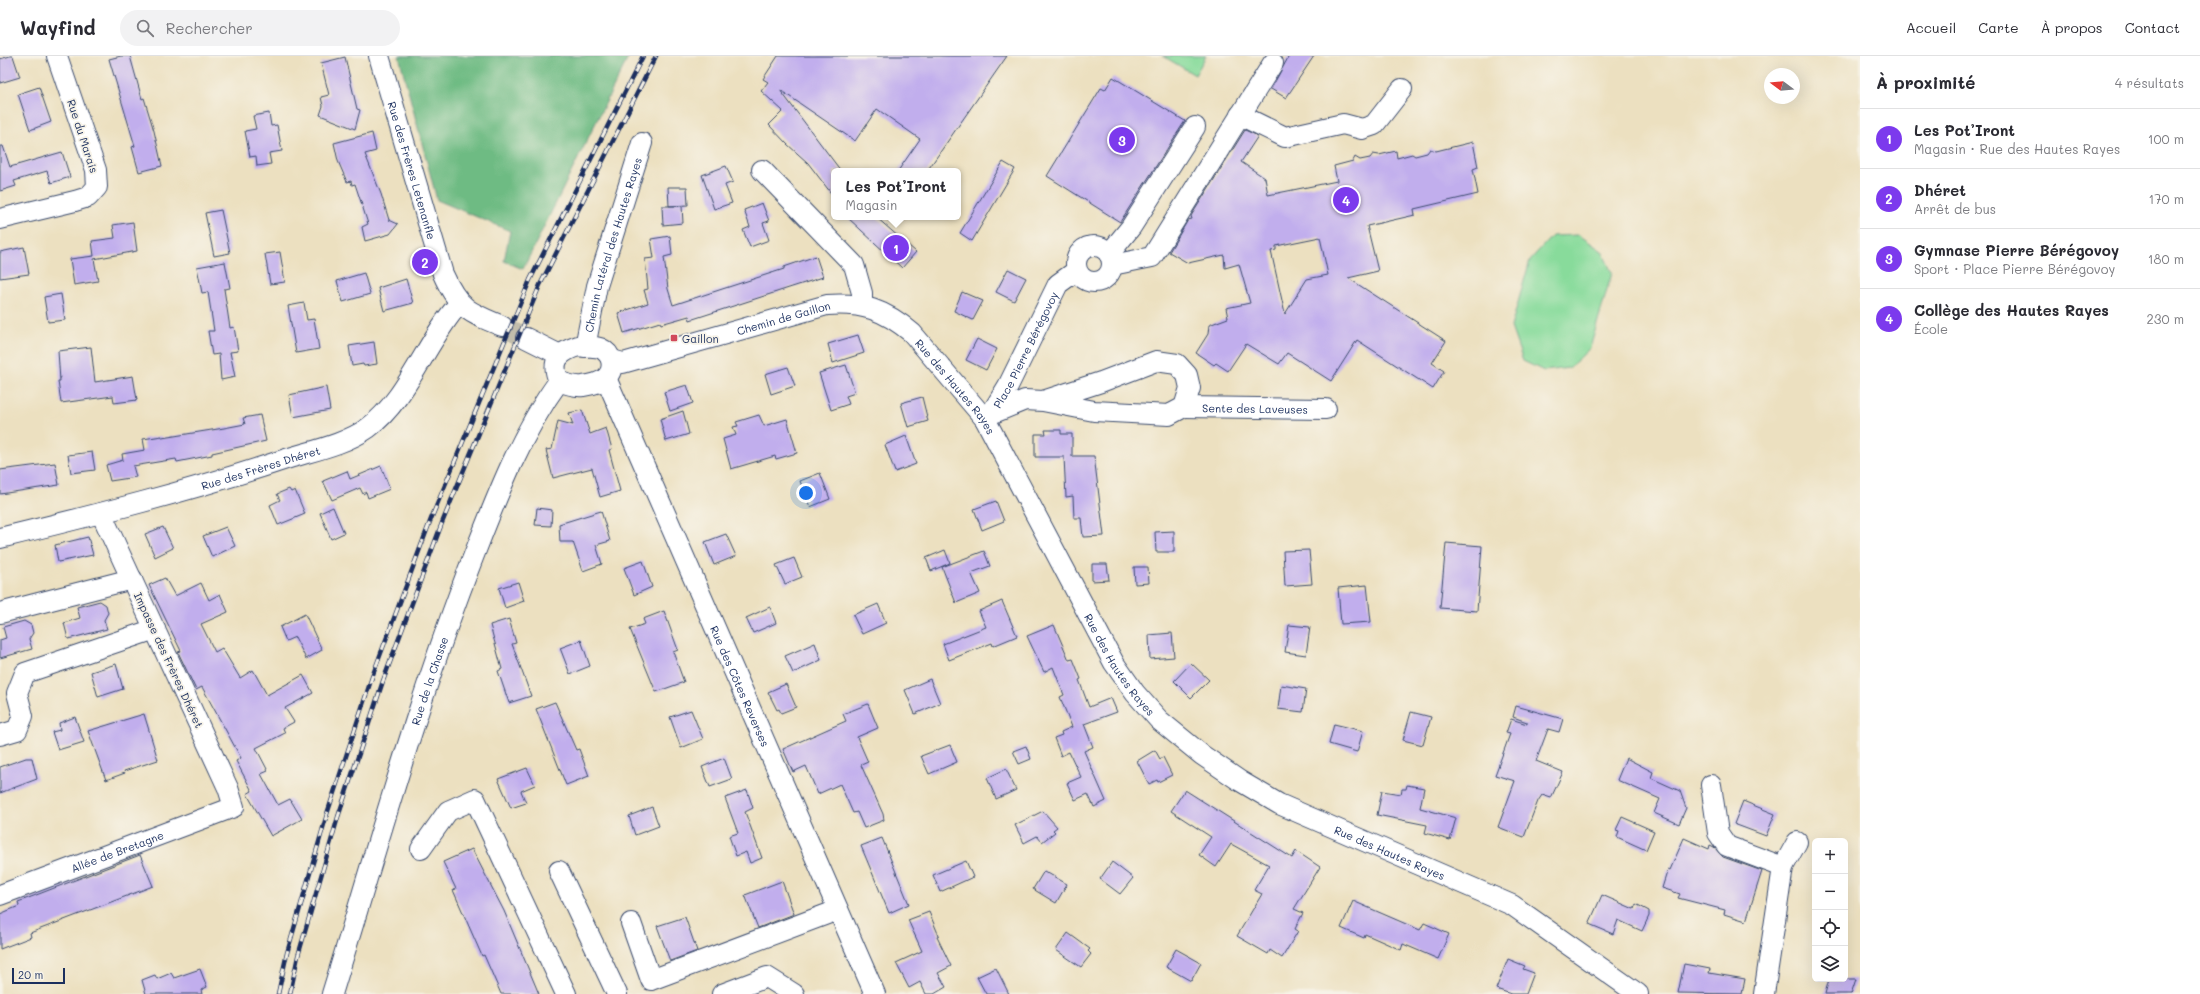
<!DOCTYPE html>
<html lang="fr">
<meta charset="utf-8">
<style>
body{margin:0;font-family:Mali,sans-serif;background:#f2f2f3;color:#2b2b33}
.controls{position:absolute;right:12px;bottom:12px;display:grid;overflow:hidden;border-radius:6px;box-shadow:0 4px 16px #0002}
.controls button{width:36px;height:36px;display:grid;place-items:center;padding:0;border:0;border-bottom:1px solid #e1e1e2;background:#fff;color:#2b2b33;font:20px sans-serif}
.compass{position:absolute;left:1764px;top:12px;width:36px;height:36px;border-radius:50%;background:#fff;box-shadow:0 4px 16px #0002;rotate:286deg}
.scale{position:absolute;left:12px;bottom:10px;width:53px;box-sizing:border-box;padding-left:4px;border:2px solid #1b2f5e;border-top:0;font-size:11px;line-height:14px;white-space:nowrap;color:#1b2f5e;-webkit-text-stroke:3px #f7f3e8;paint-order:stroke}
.you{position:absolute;left:806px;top:437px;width:14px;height:14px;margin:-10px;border:3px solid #fff;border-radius:50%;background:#1a73e8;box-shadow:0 0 0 6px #1a73e833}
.badge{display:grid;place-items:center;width:26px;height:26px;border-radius:50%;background:#7c3aed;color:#fff;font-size:13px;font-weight:700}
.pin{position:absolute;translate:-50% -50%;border:2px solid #fff;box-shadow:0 1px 4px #0006}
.popup{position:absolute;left:831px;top:112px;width:130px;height:52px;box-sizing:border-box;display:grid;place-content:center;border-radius:6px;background:#fff;filter:drop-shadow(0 1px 3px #0005);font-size:13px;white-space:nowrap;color:#7c7c81}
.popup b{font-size:15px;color:#2b2b33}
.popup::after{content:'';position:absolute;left:50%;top:100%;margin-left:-8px;border:8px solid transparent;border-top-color:#fff}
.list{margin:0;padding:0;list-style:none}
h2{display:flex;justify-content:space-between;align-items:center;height:52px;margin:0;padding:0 16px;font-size:17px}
h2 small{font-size:13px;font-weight:400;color:#7c7c81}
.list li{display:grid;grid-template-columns:26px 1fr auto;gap:12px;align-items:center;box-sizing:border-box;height:60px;padding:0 16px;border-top:1px solid #e1e1e2}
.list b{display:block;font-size:15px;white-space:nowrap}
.list p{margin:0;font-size:13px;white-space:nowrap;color:#7c7c81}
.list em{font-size:13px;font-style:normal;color:#7c7c81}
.icon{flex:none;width:22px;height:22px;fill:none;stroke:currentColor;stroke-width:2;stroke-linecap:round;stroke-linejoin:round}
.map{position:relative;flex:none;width:1860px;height:938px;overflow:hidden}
header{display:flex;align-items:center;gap:24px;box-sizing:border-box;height:56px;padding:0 20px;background:#fff;border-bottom:1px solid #e1e1e2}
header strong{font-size:19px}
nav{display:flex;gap:22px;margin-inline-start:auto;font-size:14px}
.search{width:280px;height:36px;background:#f2f2f3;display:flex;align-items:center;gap:10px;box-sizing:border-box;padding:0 14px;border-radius:22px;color:#7c7c81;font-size:15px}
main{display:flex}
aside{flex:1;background:#fff}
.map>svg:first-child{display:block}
.green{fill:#88db9b;stroke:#52857c}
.forest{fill:#6ebb83;stroke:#447570}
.building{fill:#c1aeed;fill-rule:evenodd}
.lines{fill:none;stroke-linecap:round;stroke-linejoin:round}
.minor-tunnel{stroke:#c2bdac;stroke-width:20;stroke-dasharray:20 10;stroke-linecap:butt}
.minor-casing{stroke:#3a4a6d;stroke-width:22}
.minor{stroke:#fff;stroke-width:20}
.rail-casing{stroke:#1b2f5e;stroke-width:4.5}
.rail{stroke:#f7f3e8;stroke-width:3;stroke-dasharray:9;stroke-linecap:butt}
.poi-dot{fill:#d1495b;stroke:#f7f3e8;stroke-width:1.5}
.labels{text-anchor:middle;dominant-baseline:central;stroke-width:3.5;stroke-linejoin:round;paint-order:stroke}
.street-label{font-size:11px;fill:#1b2f5e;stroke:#f7f3e8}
.poi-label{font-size:11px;fill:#1b2f5e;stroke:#f7f3e8;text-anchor:start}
</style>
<header>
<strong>Wayfind</strong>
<div class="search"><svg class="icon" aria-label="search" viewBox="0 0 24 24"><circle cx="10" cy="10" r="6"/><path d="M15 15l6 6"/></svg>Rechercher</div>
<nav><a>Accueil</a><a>Carte</a><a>À propos</a><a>Contact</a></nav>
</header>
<main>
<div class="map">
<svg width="1860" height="938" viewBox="0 0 1860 938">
<rect width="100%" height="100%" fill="#f7f3e8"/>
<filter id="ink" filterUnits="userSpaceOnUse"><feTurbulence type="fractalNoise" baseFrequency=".025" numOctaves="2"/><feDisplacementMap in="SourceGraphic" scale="8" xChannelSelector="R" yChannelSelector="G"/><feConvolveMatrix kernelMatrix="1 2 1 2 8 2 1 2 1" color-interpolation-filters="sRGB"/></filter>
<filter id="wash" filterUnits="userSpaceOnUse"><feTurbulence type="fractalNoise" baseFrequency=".012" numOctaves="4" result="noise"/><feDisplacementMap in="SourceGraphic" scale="16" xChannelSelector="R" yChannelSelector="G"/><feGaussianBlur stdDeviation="0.9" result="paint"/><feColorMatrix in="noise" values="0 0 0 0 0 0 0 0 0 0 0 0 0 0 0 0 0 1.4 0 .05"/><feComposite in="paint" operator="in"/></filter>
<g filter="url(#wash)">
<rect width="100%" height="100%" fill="#ece0c0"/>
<g class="green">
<polygon points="1163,0 1206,0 1195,19"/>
<polygon points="1579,179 1602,195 1612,217 1590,292 1569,312 1544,315 1523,305 1511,271 1530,204 1552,180"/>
</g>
<polygon class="forest" points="399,0 629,0 523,213 504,205 510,175 437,144"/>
<g id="blocks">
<g class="building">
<polygon points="10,0 13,0 20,21 0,27 0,3"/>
<polygon points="121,0 130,0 142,43 144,42 154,75 162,110 139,116 132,91 135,90 109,3"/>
<polygon points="778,0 1007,0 927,115 898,115 920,83 877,53 855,85 780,34 841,115 834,115 834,141 808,107 787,88 769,69 783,55 761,35 768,26 763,23"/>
<polygon points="1289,0 1314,0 1286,42 1271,33"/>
<polygon points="345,1 357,53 360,54 355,73 320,59 323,50 321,41 329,39 321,7"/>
<polygon points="1113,21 1185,65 1120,166 1047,120 1101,32 1105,34"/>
<polygon points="39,31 51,66 30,74 18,38"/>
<polygon points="269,57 271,70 277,69 282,95 269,97 271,108 257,110 256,100 250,101 245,75 256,73 253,60"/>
<path d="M1245,74L1258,80L1241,106L1265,122L1268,139L1337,125L1334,110L1353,105L1355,101L1360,104L1370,102L1373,98L1379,99L1396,95L1397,102L1412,98L1415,100L1427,97L1430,93L1436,95L1473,86L1478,111L1473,113L1478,138L1414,153L1415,159L1367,170L1378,215L1348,222L1446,285L1432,307L1444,315L1433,333L1357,284L1331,325L1287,297L1279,308L1246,288L1228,315L1216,307L1214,309L1196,297L1208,278L1209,269L1228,262L1226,252L1250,247L1239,208L1225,212L1224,199L1188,207L1169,196L1188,164L1192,163L1191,160ZM1320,181L1328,219L1307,223L1285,258L1271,195L1276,194V190Z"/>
<polygon points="372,77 376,95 365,98 381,138 389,164 398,168 390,178 365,185 362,171 368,168 362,149 355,128 352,129 351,125 347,126 338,105 334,87"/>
<polygon points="0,90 3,90 10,111 62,96 70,121 51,127 47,115 14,125 16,130 0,135"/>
<polygon points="1003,106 1015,113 972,185 960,177"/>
<polygon points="726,110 733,126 725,129 732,147 714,153 702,119"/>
<polygon points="668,131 687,131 688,149 669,150"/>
<polygon points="762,147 769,165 763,167 769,184 750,191 743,174 750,171 744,154"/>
<polygon points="662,150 682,150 683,167 663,169"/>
<polygon points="221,154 230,197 214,200 205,157"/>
<polygon points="847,161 876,161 916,196 902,212"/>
<polygon points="133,166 137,195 94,203 98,225 74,229 70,203 94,200 92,185 115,182 113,169"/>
<polygon points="670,180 672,199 664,201 668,233 673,249 784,213 784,211 816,200 823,221 690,264 689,260 661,268 660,266 624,277 618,257 648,247 644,234 648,233 645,203 654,202 651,183"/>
<polygon points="24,191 29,218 0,222 0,196"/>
<polygon points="280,196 285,226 270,228 265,198"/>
<polygon points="225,206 230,232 224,233 230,272 234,271 238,295 230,296 235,321 221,324 219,298 212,299 208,275 214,275 208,236 202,237 197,211"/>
<polygon points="1008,213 1026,222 1014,245 996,236"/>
<polygon points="364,217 370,238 343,246 337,225"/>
<polygon points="406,223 413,247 384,255 378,232"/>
<polygon points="962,236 983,245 973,264 954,255"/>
<polygon points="61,238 65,264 48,266 44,241"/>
<polygon points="304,247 307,264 314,263 319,293 296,297 288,250"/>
<polygon points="858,279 864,297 833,307 828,288"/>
<polygon points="977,283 997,293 986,314 966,304"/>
<polygon points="374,286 377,308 364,310 363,308 352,310 349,290"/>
<polygon points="91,291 95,326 133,320 137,344 114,347 113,340 61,347 58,325 60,325 58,295"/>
<polygon points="846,309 855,337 846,340 849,348 831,354 819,317"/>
<polygon points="788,311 795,330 771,338 765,318"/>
<polygon points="687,329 693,347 670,355 664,336"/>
<polygon points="326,331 330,354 293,361 289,339"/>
<polygon points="922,341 928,365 908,371 901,347"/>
<polygon points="582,354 590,378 606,372 612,393 609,394 620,435 600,441 592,412 553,422 546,394 552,393 558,365 573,369 569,357"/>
<polygon points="683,355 689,378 666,385 660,363"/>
<polygon points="260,359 266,385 212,397 212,399 177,406 176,403 133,410 136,421 110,425 106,409 123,404 122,398 145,394 143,383 162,380 162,382 224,372 245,368 243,362"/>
<polygon points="759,359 764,370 787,363 797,397 776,403 775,400 731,413 723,383 736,379 733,371 738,370 736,366"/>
<polygon points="1045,374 1061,374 1061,378 1072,378 1072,400 1094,400 1104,480 1083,481 1081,462 1074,462 1073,440 1066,441 1064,401 1035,401 1035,378 1046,378"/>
<polygon points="906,380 916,408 895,416 885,389"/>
<polygon points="92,396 95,414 71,417 68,399"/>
<polygon points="55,407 59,429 0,438 0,414"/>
<polygon points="381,410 390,433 368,442 366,436 363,438 360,432 332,444 323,425 347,415 350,423"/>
<polygon points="820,417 830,443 810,451 800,425"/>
<polygon points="289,433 291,436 295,434 305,458 278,469 270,449 280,444 277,438"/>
<polygon points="996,445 1004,465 982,474 974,453"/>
<polygon points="333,451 344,477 331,483 320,457"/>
<polygon points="537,452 552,454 551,470 535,469"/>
<polygon points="601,455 610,485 596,489 602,508 583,515 573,486 560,486 559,468"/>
<polygon points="163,471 173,492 155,501 145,478"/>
<polygon points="226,471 235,490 212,501 203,480"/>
<polygon points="1174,475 1174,496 1156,496 1155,476"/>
<polygon points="726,478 736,500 714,509 705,486"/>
<polygon points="88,481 93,499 58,506 55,489"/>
<polygon points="1446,487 1482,490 1477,555 1440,552"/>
<polygon points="945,494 950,507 931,515 926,502"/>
<polygon points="1309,494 1312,528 1285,530 1283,495"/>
<polygon points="984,495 990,510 971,517 980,537 956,547 942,511"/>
<polygon points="794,502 802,521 785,528 776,509"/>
<polygon points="643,505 652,531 634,539 624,512"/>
<polygon points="1092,508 1107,508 1109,524 1092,525"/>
<polygon points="1134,511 1148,511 1149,527 1135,528"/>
<polygon points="165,522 175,540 201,527 209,544 220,538 228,556 201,568 215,596 222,592 240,622 253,614 267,639 303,619 313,637 285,652 294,666 283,672 285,677 256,692 268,715 261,718 278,749 290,743 302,763 271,780 247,738 252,735 236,705 241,702 202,631 196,634 178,596 181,595 149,529"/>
<polygon points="518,526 524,545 505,552 499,532"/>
<polygon points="1367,529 1371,566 1341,568 1338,532"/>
<polygon points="100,545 106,549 108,557 104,564 107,573 68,583 64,567 80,562 77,551"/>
<polygon points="1002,545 1017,580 993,590 992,587 949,604 943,588 986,571 979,555"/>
<polygon points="878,548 886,567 862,578 853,559"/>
<polygon points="770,551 776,567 753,577 746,562"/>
<polygon points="664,555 678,594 673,596 684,626 656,636 630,573 645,568 643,563"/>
<polygon points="305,558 322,594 306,603 295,581 286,585 280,571"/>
<polygon points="509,563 516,587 512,588 531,640 509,647 498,615 502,613 490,569"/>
<polygon points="24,565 31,569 33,577 29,583 32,593 0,602 0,584 6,582 3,571"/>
<polygon points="1054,569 1069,604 1073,603 1081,623 1079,624 1089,651 1111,642 1117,656 1084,668 1093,691 1084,695 1106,745 1094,751 1088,738 1075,744 1067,727 1081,721 1069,696 1061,700 1054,682 1062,679 1061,676 1072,671 1060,641 1064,639 1053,611 1044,616 1027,580"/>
<polygon points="1289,569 1310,571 1306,599 1285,596"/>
<polygon points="1172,577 1174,601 1150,603 1149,579"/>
<polygon points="581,584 590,610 570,618 560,592"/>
<polygon points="815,587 821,604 793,617 785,600"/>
<polygon points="1191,607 1209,624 1191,642 1174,625"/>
<polygon points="116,608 123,633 98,641 91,616"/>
<polygon points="930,623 940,647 915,658 905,634"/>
<polygon points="786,628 796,651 781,657 779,653 777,654 768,636"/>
<polygon points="1281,629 1306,633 1303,656 1278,653"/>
<polygon points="555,646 576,694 579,693 589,720 566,729 536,653"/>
<polygon points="868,648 878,672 857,681 868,706 861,709 883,758 884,764 864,772 857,756 853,757 840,728 818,738 806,710 793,716 783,693 846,665 843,658"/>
<polygon points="1516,650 1563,663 1559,676 1548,673 1536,705 1563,716 1551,742 1542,739 1538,745 1524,781 1498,771 1515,725 1495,719 1510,678 1506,677 1511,663 1527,668 1527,666 1513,661"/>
<polygon points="691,654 703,683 681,692 670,661"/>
<polygon points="1411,656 1431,661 1423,689 1403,684"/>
<polygon points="144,658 158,704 124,715 125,717 106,724 88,675"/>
<polygon points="75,661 84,686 58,694 52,676 60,674 59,667"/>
<polygon points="1334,668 1363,675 1357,696 1329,688"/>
<polygon points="950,689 957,706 929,718 921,700"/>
<polygon points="1026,690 1031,703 1019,708 1013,695"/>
<polygon points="1155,694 1160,703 1163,701 1172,719 1158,726 1157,724 1149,728 1137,705"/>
<polygon points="26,702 32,702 37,723 0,737 0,711"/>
<polygon points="724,702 732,723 710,731 702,711"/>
<polygon points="1626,702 1653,716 1651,722 1680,735 1686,752 1679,768 1654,757 1660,743 1617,724"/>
<polygon points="527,712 535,729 521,735 526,747 511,752 498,723"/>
<polygon points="1006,713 1016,734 996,743 987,722"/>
<polygon points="1407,729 1424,732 1420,752 1456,762 1450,784 1425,777 1427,769 1377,759 1382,735 1401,738 1402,733 1406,733"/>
<polygon points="747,734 753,752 745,756 762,802 750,807 746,796 736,800 729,780 738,777 725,742"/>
<polygon points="1185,734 1292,802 1296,795 1320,811 1294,853 1303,857 1295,873 1298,875 1282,902 1270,894 1268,898 1237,880 1262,838 1254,834 1269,809 1231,788 1216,811 1199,799 1211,781 1171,755"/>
<polygon points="1743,745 1775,758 1766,780 1734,768"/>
<polygon points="652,751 659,770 635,779 629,760"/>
<polygon points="1043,755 1057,771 1053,774 1055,776 1042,786 1037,780 1024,787 1015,769"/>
<polygon points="1622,761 1654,775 1646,794 1617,781 1619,775 1616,774"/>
<polygon points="882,782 909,848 889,857 861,790"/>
<polygon points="1684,782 1709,793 1710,789 1714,791 1723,801 1762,815 1746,865 1724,858 1725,854 1678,842 1680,838 1662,832 1668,813 1670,814"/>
<polygon points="472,793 504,855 539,938 501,938 484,899 482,900 453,834 456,833 443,806"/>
<polygon points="140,799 153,830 30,877 31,881 0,893 0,858 19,850 18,846"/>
<polygon points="966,805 973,821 940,836 933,819"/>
<polygon points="1112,806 1133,822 1120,838 1100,823"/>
<polygon points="1044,815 1067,828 1056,847 1033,833"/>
<polygon points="782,825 794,858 758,872 745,839"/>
<polygon points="1602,839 1634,853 1636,848 1649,855 1649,860 1642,875 1618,864 1613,878 1589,868"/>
<polygon points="1353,845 1420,874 1424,867 1449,878 1438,903 1403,888 1401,894 1365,878 1364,882 1341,872"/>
<polygon points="929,856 939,880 937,881 951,910 938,917 946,931 934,938 926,938 920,926 909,932 896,907 922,895 908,864"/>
<polygon points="685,861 697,895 670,905 657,870"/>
<polygon points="1068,877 1090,893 1088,895 1091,898 1081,911 1056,894"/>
<polygon points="1176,893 1201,907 1191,925 1166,911"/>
<polygon points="1508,903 1525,910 1523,913 1534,917 1526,938 1511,938 1496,933"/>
<polygon points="1684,908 1710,913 1709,917 1745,923 1742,938 1678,937"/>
<polygon points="996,912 1009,938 986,938 977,921"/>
<polygon points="200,913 207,931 201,934 202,938 146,938 142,924 155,919 157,923 171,917 174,922"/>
<polygon points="1829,923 1856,923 1851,938 1825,938"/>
</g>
</g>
</g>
<g filter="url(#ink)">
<use href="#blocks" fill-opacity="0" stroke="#3a4a6d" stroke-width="1"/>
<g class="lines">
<polyline class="minor-tunnel" points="502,270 526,282"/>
<g class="minor-casing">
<g id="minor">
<path id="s1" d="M379,0L443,218C458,252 469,257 502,270"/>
<polyline points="1240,59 1285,81 1343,68 1362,73 1374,69 1402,33"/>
<polyline points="762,114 854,209 862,237 862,249"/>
<polyline points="0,163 75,145 88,141 97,131 96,114 57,0"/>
<circle cx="1094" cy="208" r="18"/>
<polyline points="1109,198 1131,171 1195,71"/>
<polyline points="1112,209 1152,201 1273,7"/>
<polyline points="526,282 560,299"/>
<path d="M578,290C585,291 593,290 600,292C612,297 616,312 606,322C600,327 590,329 583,330C574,331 566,328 559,325C550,305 559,296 578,290Z"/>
<path id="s2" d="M585,291L597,230L642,87"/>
<path id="s3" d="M612,304L623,307L827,249C862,246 885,254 912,277L985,363L1114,607L1135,637L1159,664L1202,699L1240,725L1279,748L1512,849L1638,938"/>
<path id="s4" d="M606,322L875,938"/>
<path id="s5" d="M1184,351L1326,353"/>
<path id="s6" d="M991,358L1008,330L1058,228L1076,215"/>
<polyline points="985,363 991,358 1025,344 1043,345 1094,355 1169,359 1184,351 1190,332 1187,319 1177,308 1156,305 1101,326 1043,345"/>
<path id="s7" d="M0,482C95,459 190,435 283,404C311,395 344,389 368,372C407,344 427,283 459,248"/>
<polyline points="0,557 132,523"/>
<polyline points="0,679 17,674 23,660 17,637 25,617 155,573"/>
<polyline points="1711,729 1718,777 1727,790 1783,811"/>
<polyline points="421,793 448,755 475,743 566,938"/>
<polyline points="559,815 617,938"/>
<path id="s8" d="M0,839L234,751L228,732L101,457"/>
<polyline points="631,867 651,924 838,854"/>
<path id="s9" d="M332,938C377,792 418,642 474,499C497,440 521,377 559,325"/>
<polyline points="722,938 767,921 794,938"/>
<polyline points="1764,938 1783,811 1797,786"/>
</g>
</g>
<use href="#minor" class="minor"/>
<g class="rail-casing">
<g id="rail">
<polyline points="278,938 287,897 327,758 372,621 431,463 530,224 643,0"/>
<polyline points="290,938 298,900 338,761 383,625 442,467 540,229 656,0"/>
</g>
</g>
<use href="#rail" class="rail"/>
</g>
</g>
<rect class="poi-dot" x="670" y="278" width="8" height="8" rx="2"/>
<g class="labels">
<g class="street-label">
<text transform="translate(83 80) rotate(72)">Rue du Marais</text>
<text stroke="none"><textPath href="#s1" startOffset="119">Rue des Frères Letenanfle</textPath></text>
<text stroke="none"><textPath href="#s2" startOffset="106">Chemin Latéral des Hautes Rayes</textPath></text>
<text stroke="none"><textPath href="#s3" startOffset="178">Chemin de Gaillon</textPath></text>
<text stroke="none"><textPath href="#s6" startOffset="73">Place Pierre Bérégovoy</textPath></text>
<text stroke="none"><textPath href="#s3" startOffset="385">Rue des Hautes Rayes</textPath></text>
<text stroke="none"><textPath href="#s5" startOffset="71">Sente des Laveuses</textPath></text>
<text stroke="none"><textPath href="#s7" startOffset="270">Rue des Frères Dhéret</textPath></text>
<text transform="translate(169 604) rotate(65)">Impasse des Frères Dhéret</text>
<text stroke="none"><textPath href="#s3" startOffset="709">Rue des Hautes Rayes</textPath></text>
<text stroke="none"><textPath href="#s9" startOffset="328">Rue de la Chasse</textPath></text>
<text stroke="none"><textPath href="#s4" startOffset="336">Rue des Côtes Reverses</textPath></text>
<text stroke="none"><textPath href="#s8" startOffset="125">Allée de Bretagne</textPath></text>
<text stroke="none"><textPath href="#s3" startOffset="1045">Rue des Hautes Rayes</textPath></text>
</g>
<g class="poi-label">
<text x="682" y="282">Gaillon</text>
</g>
</g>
</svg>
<div class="controls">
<button>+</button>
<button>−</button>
<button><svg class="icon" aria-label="locate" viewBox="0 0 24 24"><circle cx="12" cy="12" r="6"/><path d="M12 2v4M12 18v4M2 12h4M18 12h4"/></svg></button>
<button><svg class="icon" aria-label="layers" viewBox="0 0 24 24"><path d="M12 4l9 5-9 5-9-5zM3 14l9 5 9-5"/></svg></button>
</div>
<svg class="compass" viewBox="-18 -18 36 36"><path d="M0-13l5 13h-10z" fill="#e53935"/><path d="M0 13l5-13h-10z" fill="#7c7c81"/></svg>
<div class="scale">20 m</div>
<div class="you"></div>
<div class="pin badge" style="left:896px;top:192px">1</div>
<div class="popup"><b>Les Pot’Iront</b>Magasin</div>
<div class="pin badge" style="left:425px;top:206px">2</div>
<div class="pin badge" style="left:1122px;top:84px">3</div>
<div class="pin badge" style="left:1346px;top:144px">4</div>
</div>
<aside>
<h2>À proximité<small>4 résultats</small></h2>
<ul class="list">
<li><span class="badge">1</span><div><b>Les Pot’Iront</b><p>Magasin · Rue des Hautes Rayes</p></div><em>100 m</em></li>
<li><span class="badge">2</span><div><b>Dhéret</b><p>Arrêt de bus</p></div><em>170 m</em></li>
<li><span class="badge">3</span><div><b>Gymnase Pierre Bérégovoy</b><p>Sport · Place Pierre Bérégovoy</p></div><em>180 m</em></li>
<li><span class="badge">4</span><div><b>Collège des Hautes Rayes</b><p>École</p></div><em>230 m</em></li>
</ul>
</aside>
</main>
